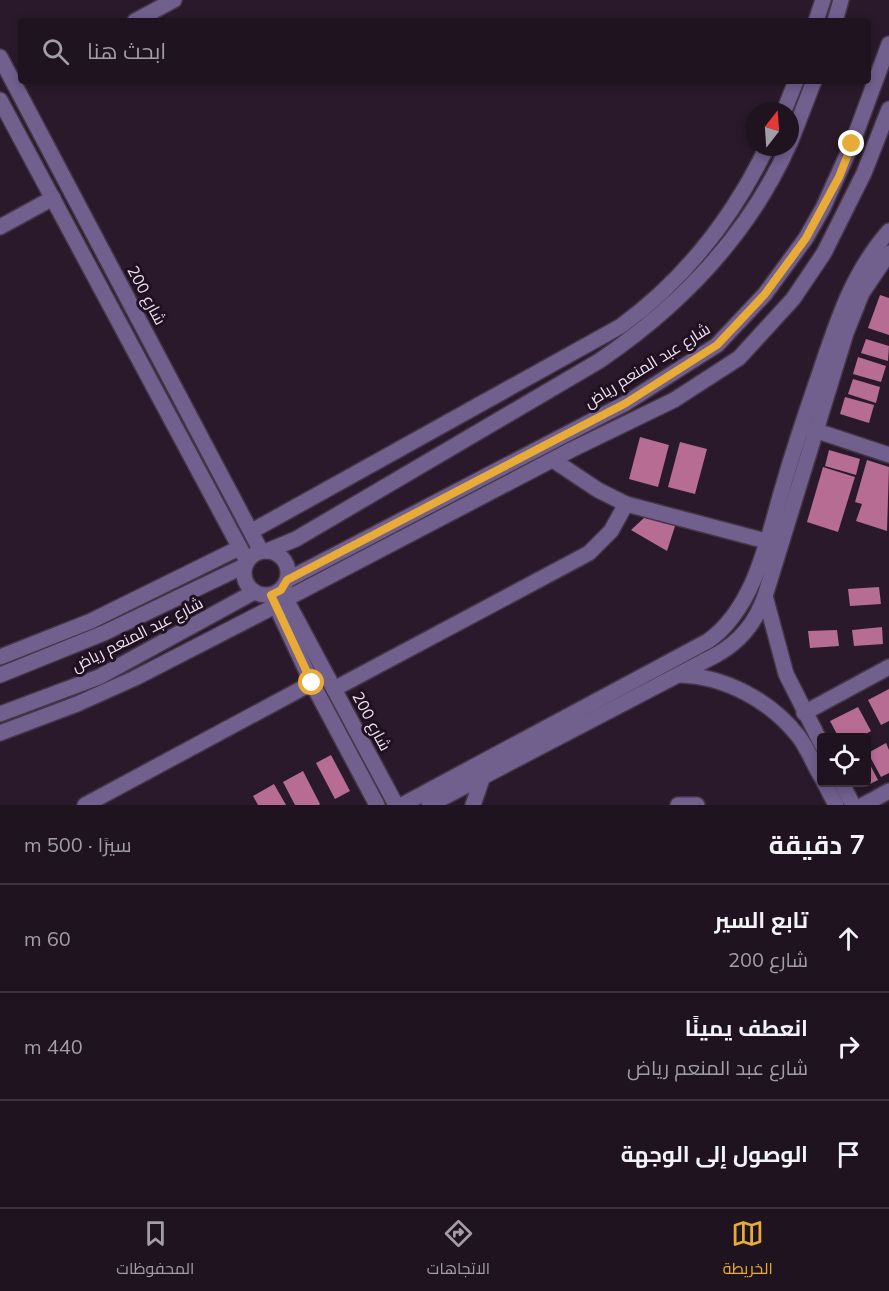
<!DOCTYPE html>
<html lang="ar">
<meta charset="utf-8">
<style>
body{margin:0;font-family:Mulish,Cairo,sans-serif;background:#2d202d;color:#f1f3f6;direction:rtl}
.controls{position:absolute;right:18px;bottom:18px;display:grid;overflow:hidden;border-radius:6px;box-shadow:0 3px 9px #0003}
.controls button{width:54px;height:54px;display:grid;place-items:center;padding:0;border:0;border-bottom:2px solid #3d323e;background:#201320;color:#f1f3f6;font:30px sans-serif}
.compass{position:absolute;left:745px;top:102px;width:54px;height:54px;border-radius:50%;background:#201320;box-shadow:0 3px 9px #0003;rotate:17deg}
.stop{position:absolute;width:18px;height:18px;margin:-14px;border:4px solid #e8ab37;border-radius:50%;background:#fff}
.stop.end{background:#e8ab37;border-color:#fff;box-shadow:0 2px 6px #0008}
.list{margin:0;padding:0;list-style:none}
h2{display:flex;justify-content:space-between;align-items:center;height:78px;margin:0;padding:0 24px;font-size:26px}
h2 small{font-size:20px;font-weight:400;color:#a29ea5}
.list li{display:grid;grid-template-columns:39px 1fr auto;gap:18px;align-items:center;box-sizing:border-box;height:108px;padding:0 24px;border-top:2px solid #3d323e}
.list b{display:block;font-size:22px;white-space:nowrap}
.list p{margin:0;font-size:20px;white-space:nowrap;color:#a29ea5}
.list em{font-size:20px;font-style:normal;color:#a29ea5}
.icon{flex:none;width:33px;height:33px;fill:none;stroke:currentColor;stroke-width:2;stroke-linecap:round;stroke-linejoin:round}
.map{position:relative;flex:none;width:889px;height:805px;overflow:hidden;direction:ltr}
.search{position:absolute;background:#201320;box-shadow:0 3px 9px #0003;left:18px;right:18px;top:18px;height:66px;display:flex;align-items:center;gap:15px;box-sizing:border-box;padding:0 21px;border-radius:6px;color:#a29ea5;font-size:22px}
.sheet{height:402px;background:#201320}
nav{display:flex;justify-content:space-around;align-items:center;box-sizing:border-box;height:84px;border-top:2px solid #3d323e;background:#201320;font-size:16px;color:#a29ea5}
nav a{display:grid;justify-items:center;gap:3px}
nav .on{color:#e8ab37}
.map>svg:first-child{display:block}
.building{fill:#b76c94}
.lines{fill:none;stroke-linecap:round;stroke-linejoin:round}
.minor-casing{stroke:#453546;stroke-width:18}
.minor{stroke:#715f8e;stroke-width:15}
.route{stroke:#e8ab37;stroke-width:8}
.labels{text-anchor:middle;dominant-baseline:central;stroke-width:6;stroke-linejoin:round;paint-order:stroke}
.street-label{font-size:16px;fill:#ede2ee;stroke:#201021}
</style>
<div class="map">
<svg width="889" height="805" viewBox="0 0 889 805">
<rect width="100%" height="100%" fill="#2a192b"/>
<g class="building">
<polygon points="880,295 889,298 889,335 868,328"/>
<polygon points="866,339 889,346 888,361 861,353"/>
<polygon points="858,357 886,366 881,382 853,374"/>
<polygon points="853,379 880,387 876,403 848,394"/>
<polygon points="845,397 874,405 869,423 840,414"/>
<polygon points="640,437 669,445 658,487 629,479"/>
<polygon points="680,442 707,449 695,494 668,487"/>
<polygon points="829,450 860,459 856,475 825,466"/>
<polygon points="867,460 889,467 887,531 856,521 862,504 855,502"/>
<polygon points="823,467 855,477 838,532 807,522"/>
<polygon points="645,517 677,520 667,551 631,530"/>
<polygon points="879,587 881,604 850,606 848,589"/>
<polygon points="882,627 883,644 854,646 852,630"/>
<polygon points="837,630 839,646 810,648 808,631"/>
<polygon points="889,689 889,721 881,725 868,700"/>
<polygon points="858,707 871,731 859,738 839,738 830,721"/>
<polygon points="886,743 889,750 889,773 881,777 868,753"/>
<polygon points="331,755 350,791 335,799 316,763"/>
<polygon points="866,757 878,780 864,787 862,782 866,782"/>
<polygon points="303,771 320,804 319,805 295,805 283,782"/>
<polygon points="274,784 286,805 258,805 253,796"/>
</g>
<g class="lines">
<g class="minor-casing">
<g id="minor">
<polyline points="135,21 174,0"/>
<polyline points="816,21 823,0"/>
<polyline points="835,21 841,0"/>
<polyline points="0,57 261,551"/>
<polyline points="0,100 247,561"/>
<polyline points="784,111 796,81"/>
<polyline points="790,143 814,81"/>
<polyline points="0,227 53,198"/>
<polyline points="808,428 889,455"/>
<polyline points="553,460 598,490 626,504 766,541"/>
<path d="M252,531L621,326C684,280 733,217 767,147"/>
<circle cx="266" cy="573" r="22"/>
<path d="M267,551L296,539L599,361C680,306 747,237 788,147"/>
<polyline points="287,580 626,403 717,345 765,294 806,238 823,208 852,144 889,44"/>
<polyline points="281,590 396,805"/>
<polyline points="271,595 312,683 377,805"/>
<polyline points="765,596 786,674 822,745"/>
<polyline points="286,599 571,450 674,400 739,358 793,299 824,253 864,173 889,109"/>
<polyline points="0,657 91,621 239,548"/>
<polyline points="0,675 104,633 244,566"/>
<path d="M679,675C725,676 771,701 799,737C808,749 814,765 822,778"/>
<polyline points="334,689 589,553 611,531 626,504"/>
<polyline points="804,713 889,667"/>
<polyline points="0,714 99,677 254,592"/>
<polyline points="0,733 77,704 135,678 275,606"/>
<polyline points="824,782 836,805"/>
<polyline points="841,782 853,805"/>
<polyline points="85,805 312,683"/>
<path d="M402,805L708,641C756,607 768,536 784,483C794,448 806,413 818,378C836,325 851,274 889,231"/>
<path d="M429,805L716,655C740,642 756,622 765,596L846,333L862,293L889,253"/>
<polyline points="473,805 483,776"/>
<polyline points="678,805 697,805"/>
<polyline points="863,805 889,791"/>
</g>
</g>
<use href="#minor" class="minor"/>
</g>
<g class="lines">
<polyline class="route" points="312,683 271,595 281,590 287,580 626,403 717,345 765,294 806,238 839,177 852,144"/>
</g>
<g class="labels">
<g class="street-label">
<text transform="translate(147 295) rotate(62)">شارع 200</text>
<text transform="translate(647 365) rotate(-32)">شارع عبد المنعم رياض</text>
<text transform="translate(137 634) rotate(-27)">شارع عبد المنعم رياض</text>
<text transform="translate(372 721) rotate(62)">شارع 200</text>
</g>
</g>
</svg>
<div class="controls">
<button><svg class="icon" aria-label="locate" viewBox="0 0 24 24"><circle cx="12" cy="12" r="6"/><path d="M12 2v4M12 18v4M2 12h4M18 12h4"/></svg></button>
</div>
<svg class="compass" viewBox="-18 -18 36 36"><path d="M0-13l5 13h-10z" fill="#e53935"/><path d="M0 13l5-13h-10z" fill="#a29ea5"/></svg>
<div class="stop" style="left:312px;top:683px"></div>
<div class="stop end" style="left:852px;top:144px"></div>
<div class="search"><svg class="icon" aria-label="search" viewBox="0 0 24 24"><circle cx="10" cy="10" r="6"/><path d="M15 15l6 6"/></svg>ابحث هنا</div>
</div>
<section class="sheet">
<h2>7 دقيقة<small>سيرًا · 500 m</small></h2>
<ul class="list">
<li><svg class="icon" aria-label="ahead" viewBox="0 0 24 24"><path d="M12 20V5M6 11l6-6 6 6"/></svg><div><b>تابع السير</b><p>شارع 200</p></div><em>60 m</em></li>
<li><svg class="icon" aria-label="right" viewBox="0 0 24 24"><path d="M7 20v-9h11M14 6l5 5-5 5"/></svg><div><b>انعطف يمينًا</b><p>شارع عبد المنعم رياض</p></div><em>440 m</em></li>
<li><svg class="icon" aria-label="arrive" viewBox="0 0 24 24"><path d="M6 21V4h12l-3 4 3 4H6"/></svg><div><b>الوصول إلى الوجهة</b></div></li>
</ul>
</section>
<nav>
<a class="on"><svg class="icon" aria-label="map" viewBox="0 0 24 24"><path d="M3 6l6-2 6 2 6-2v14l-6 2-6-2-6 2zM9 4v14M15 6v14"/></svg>الخريطة</a>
<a><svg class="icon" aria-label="directions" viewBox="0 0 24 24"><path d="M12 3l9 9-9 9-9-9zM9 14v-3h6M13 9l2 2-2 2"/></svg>الاتجاهات</a>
<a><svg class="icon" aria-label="saved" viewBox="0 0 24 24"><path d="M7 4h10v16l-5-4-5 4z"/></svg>المحفوظات</a>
</nav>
